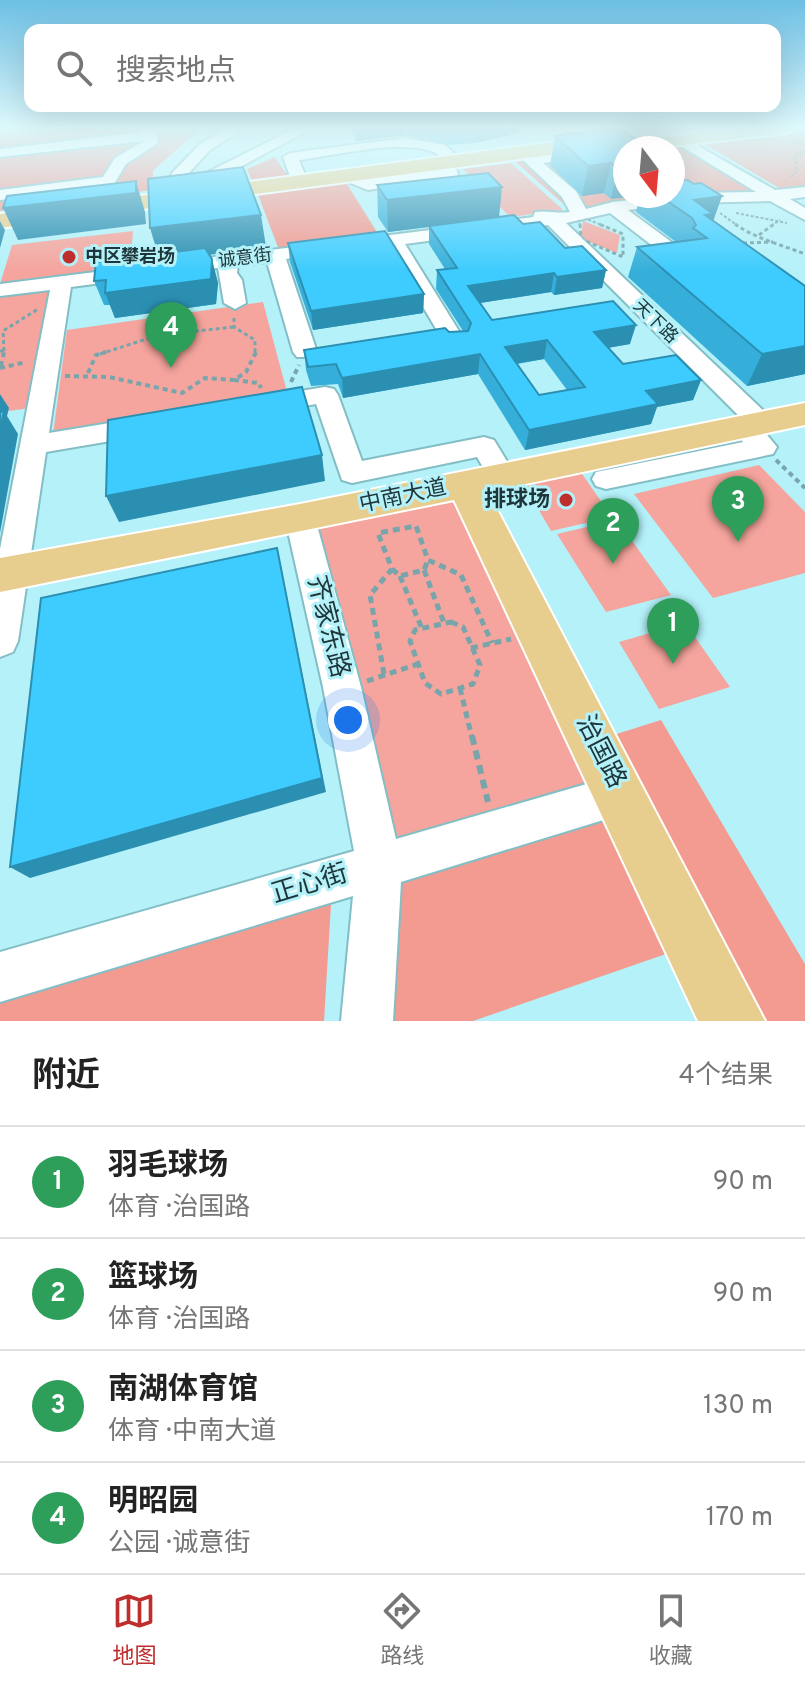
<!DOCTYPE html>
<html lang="zh">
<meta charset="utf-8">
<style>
body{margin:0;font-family:Overpass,"Noto Sans SC",sans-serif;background:#f2f2f2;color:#222}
.compass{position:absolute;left:613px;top:136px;width:72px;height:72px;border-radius:50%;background:#fff;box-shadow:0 8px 32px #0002;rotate:164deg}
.you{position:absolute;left:348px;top:720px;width:28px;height:28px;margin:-20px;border:6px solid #fff;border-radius:50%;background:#1a73e8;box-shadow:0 0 0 12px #1a73e833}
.badge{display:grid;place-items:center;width:52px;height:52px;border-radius:50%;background:#bd2e2d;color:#fff;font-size:26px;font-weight:700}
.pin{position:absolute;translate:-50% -66px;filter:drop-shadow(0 2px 4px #0008)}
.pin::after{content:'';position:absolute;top:42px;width:28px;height:24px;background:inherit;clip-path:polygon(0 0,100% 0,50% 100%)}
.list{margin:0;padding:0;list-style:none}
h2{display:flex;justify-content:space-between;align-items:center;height:104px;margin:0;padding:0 32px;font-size:34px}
h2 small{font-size:26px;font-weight:400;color:#767676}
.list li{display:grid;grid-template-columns:52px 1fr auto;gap:24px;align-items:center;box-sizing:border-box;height:112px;padding:0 32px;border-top:2px solid #e0e0e0}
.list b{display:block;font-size:30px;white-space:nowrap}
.list p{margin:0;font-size:26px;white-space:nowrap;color:#767676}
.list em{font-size:26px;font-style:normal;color:#767676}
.icon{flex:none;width:44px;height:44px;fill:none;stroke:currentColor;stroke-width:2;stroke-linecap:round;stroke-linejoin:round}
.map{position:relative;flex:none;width:805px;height:1021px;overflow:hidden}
.search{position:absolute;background:#fff;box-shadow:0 8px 32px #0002;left:24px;right:24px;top:24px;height:88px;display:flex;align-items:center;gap:20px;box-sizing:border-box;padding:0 28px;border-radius:16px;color:#767676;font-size:30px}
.sheet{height:552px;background:#fff}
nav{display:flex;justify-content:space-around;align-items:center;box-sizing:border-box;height:112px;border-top:2px solid #e0e0e0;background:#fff;font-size:22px;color:#767676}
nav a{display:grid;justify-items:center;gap:4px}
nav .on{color:#bd2e2d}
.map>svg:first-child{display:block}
.green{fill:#f5a59d}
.forest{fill:#f39a91}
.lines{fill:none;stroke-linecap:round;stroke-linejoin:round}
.minor-casing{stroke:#83bec5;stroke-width:4}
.major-casing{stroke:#fff;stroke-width:4}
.path-far4{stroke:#77a5ab;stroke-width:2;stroke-dasharray:3 2;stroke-linecap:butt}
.path-far3{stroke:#77a5ab;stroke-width:3;stroke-dasharray:4 3;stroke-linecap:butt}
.path-far2{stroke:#77a5ab;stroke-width:4;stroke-dasharray:5 4;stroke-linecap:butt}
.path-far1{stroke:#77a5ab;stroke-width:5;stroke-dasharray:7 5;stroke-linecap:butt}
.path{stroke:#77a5ab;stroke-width:6;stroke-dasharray:9 6;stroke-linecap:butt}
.minor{fill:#fff;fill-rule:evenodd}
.major{fill:#e8ce8e;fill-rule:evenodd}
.wall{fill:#35afda;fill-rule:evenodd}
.shaded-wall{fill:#2b8fb2}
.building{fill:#3eccfe;stroke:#2b8fb2;stroke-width:2;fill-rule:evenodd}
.poi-dot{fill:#bd2e2d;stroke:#b5f1f9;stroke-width:3}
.labels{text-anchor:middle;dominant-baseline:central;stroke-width:6;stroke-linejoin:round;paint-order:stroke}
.far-poi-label{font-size:18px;font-weight:bold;fill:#1e3639;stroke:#b5f1f9;text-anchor:start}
.far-street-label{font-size:18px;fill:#1e3639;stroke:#b5f1f9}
.street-label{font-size:22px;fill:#1e3639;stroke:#b5f1f9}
.poi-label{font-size:22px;font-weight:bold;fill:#1e3639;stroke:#b5f1f9;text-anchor:end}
.near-street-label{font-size:26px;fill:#1e3639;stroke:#b5f1f9}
</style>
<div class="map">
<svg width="805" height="1021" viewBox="0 0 805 1021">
<rect width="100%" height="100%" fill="#b5f1f9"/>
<g class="green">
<polygon points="511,163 563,210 510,217 463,169"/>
<polygon points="583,221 620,235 617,253 581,239"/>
<polygon points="133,231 130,268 0,284 12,245"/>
<polygon points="54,286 31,408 0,412 0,293"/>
<polygon points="263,302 291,407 51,449 67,330"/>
<polygon points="759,465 805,512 805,573 713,598 634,494"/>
<polygon points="580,471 612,517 551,531 523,483"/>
<polygon points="481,496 625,777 394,846 313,530"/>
<polygon points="617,520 671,595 606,612 557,534"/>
<polygon points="685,623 730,687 659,709 619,642"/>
</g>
<g class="forest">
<path d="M0,128H155L157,132L197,129C195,136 162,161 153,171L152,190L0,211Z"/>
<polygon points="790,128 805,128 805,189 786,192 699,141 732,134"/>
<polygon points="682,143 763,193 712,193 586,209 575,214 510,157 590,147 625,196 673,196 673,148 641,148"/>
<polygon points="275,157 285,172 296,178 259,183 252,181 247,169"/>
<polygon points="345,181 380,237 279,250 257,192"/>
<polygon points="661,720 805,964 805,1021 747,1021 604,738"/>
<polygon points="618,806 686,947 473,1021 354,1021 363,894"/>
<polygon points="331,904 324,1021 0,1021 0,1000"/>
</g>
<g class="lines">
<g class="minor-casing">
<g id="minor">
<polygon points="141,128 155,128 158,143 126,164 114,184 0,200 0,190 103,177 115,158 144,141 0,157 0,149 142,132"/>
<polygon points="228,128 245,128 210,150 187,175 192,180 296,128 313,128 193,192 181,192 171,175 173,172 200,144"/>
<path d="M563,128H580L610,145L608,148H598V154L543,163L576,191L586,209L613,202L688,193L756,192L676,143L674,140L681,136L775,190L805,187V197L790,199L805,208V220L770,201L688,203L628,210L681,249L683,253L674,259L667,257L610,213L566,223L769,416L773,422L769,428L763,430L777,447L773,454L606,489L596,486L592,479L596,472L743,442L731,425L740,417L548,225L405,244L467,344L464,349H448L445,344L387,246L286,259L317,352L313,357H297L293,352L267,262L238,265L237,273L242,280L246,303L235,309L224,303L218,268L71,287L49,433L146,417L155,420L159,426L155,432L146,435L46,452L18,641L13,652L0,657V549L50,290L0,296V284L533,217L535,212C546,210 558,214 570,212L562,197L523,160L531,155L597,148Z"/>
<path d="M405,138L445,145L462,161L455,165L458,174L456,177L368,190L333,176L341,171L369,180L441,171L438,162L443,158C417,134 333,156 299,160L308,182L300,187L292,182L283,157L290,153Z"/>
<polygon points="325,387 334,389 338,395 362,461 484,437 494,440 516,476 512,483 502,486 492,483 477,457 352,483 342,480 316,404 264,413 255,411 251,405 255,399 264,397"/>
<polygon points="300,507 311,510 315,518 361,687 396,839 621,774 636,780 642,795 636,810 401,882 393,1021 341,1021 353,896 0,1002 0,952 354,851 323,687 285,518 289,510"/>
</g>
</g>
<g class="major-casing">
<g id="major">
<polygon points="743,128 796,128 787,133 656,148 625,148 625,151 557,154 0,228 0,214 557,142 634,140"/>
<polygon points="805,403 805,425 488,492 765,1021 698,1021 454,500 0,592 0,558 300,504"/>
</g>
</g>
<g class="path-far4">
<polyline points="792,141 805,146"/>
<polyline points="791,177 797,171 794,156 805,151"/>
<polyline points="720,213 738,226"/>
<polyline points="736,213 787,223"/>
<polyline points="580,226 579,216 604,226"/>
<polyline points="771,226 780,220"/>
</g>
<g class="path-far3">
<polyline points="580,224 581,239 623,257 623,234 599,224"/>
<path d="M735,224C754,238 782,245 805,254"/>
<polyline points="759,235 774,224"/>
<polyline points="743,243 773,242"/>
<polyline points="234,318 234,327 255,340 255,354"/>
<polyline points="0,351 4,351 3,354"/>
<polyline points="4,351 3,331 38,309"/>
<polyline points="100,354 159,335 234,327"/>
</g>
<g class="path-far2">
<polyline points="1,366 4,352"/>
<polyline points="0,368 26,362"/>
<polyline points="88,373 96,355 106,352"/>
<polyline points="65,376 109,377 182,393 205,378 234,380 246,372 256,352"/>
<polyline points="234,380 259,383 261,388"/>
<polyline points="291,382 299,365"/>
<polyline points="776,460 805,488"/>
</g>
<g class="path-far1">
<polyline points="392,569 400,576 424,570 428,560"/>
<polyline points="424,570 444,623"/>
<polyline points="400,576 422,629"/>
<polygon points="451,622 463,627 480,665 473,684 441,694 425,683 410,641 415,630"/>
<polyline points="471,648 511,639"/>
<polyline points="384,674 370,595 392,569 378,533 416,526 428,560 461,575 492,643"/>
<polyline points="367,681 418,664"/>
<polyline points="460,688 472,738"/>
</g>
<polyline class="path" points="472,736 488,802"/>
<use href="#minor" class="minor"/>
<use href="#major" class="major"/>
</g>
<g class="wall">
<polygon points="350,128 522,128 518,133 475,143 450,145 405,135 356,141"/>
<polygon points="555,136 649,148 611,199 604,193 582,196 550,165"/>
<polygon points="694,184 722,196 713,221 805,286 805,374 747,386 628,277 637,247 676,242 636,212 640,196 673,196"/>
<path d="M377,185L523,224L606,270L602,288L554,295L551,292L480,303L492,320L630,344L608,348L623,364L701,380L693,400L657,407L651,424L525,450L478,374L343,398L338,384L311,386L306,370L304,350L463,331L436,289L437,270L445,269L429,244V227L388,232L378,217ZM544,359L567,390L539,395L517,364Z"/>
<polygon points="288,243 424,294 423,313 313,330 290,262"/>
<polygon points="266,247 209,255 218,283 216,304 115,318 110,305 104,305 94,281 158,254"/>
</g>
<g class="shaded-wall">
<polygon points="355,128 405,128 405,135 356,141"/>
<polygon points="477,128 522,128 518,133 475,143"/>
<polygon points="611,163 604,193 582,196 588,166"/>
<polygon points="625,168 625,196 639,196 611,199 618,169"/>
<polygon points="136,181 145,212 146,224 18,240 3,208"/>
<polygon points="502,187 499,218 388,232 387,200"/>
<polygon points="722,196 712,224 694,200"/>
<polygon points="261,215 266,247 160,261 150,228"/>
<polygon points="0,221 5,230 0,248"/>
<polygon points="212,259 218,283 216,304 115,318 105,293"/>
<polygon points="606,270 602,288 554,295 557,277"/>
<polygon points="554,273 551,292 467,305 468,286"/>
<polygon points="424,294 423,313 313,330 311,311"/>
<polygon points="636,325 630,344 589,351 594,332"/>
<polygon points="547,340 544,359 502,366 505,347"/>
<polygon points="805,346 805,374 747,386 762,354"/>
<polygon points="480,354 478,374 343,398 342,378"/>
<polygon points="701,380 693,400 657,407 651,424 525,450 529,430 646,391"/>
<polygon points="0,394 9,408 7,416 18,434 0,533"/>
<polygon points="322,455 325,481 119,522 106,496"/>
<polygon points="277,548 326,792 30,878 10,867"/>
</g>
<g class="building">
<polygon points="440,128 479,128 450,130"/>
<polygon points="608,128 619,128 649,148 625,148 625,168 618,169 611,163 588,166 555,136"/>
<polygon points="243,167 261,215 150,228 148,179"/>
<polygon points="488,173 502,187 387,200 377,185"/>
<polygon points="688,180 694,184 701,183 722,196 694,200 713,214 705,215 805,286 805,346 762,354 637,247 707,238 693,228 696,225 692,218 660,196 673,196 673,181"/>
<polygon points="136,181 136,193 3,208 7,196"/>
<path d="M514,215L523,224L540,222L565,248L582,246L606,270L557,277L554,273L468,286L492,320L613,301L636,325L594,332L623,364L676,355L701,380L646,391L658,404L529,430L480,354L342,378L336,364L308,367L304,350L445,328L449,332L468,331L471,323L437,270L457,268L429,226ZM547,340L585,387L539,395L505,347Z"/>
<polygon points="385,231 424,294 311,311 288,243"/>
<polygon points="205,248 212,259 211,279 105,293 106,280 94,281 96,262"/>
<polygon points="302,387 322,455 106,496 108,420"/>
<polygon points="4,411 0,430 0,412"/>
<polygon points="277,548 322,778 10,867 41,598"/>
</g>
<linearGradient id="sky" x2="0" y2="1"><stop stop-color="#6dbfe4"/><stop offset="0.47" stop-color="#def9fc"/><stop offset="1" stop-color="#def9fc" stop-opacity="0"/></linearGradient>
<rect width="805" height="271" fill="url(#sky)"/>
<g class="poi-dot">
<circle cx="69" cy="257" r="8"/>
<circle cx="566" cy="500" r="8"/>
</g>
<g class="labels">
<g class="far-poi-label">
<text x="85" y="257">中区攀岩场</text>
</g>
<g class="far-street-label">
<text transform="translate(245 259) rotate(-7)">诚意街</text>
<text transform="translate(655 322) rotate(44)">天下路</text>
</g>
<g class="street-label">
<text transform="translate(403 497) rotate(-12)">中南大道</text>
</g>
<g class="poi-label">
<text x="550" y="500">排球场</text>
</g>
<g class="near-street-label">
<text transform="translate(327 627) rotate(76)">齐家东路</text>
<text transform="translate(600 752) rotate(63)">治国路</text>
<text transform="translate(310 885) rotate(-17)">正心街</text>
</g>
</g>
</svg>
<svg class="compass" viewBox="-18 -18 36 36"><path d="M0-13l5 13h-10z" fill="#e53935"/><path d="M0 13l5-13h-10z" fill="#767676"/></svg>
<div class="you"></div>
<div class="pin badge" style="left:673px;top:664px;background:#2e9e5b">1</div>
<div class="pin badge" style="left:613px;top:564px;background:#2e9e5b">2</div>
<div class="pin badge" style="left:738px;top:542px;background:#2e9e5b">3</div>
<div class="pin badge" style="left:171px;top:368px;background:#2e9e5b">4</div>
<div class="search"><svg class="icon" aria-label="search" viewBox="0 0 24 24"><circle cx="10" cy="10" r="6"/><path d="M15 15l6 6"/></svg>搜索地点</div>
</div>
<section class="sheet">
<h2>附近<small>4个结果</small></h2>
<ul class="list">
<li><span class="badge" style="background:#2e9e5b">1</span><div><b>羽毛球场</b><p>体育 · 治国路</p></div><em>90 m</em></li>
<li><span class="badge" style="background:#2e9e5b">2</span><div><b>篮球场</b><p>体育 · 治国路</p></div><em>90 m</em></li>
<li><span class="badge" style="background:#2e9e5b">3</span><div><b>南湖体育馆</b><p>体育 · 中南大道</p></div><em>130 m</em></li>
<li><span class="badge" style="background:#2e9e5b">4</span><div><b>明昭园</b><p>公园 · 诚意街</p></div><em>170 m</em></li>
</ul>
</section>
<nav>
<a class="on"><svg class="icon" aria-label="map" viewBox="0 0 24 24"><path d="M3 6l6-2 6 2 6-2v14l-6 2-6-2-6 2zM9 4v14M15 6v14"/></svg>地图</a>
<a><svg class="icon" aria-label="directions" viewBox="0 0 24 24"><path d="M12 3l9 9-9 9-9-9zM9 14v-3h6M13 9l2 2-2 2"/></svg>路线</a>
<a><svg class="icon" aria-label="saved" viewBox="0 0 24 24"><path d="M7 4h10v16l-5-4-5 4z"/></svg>收藏</a>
</nav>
